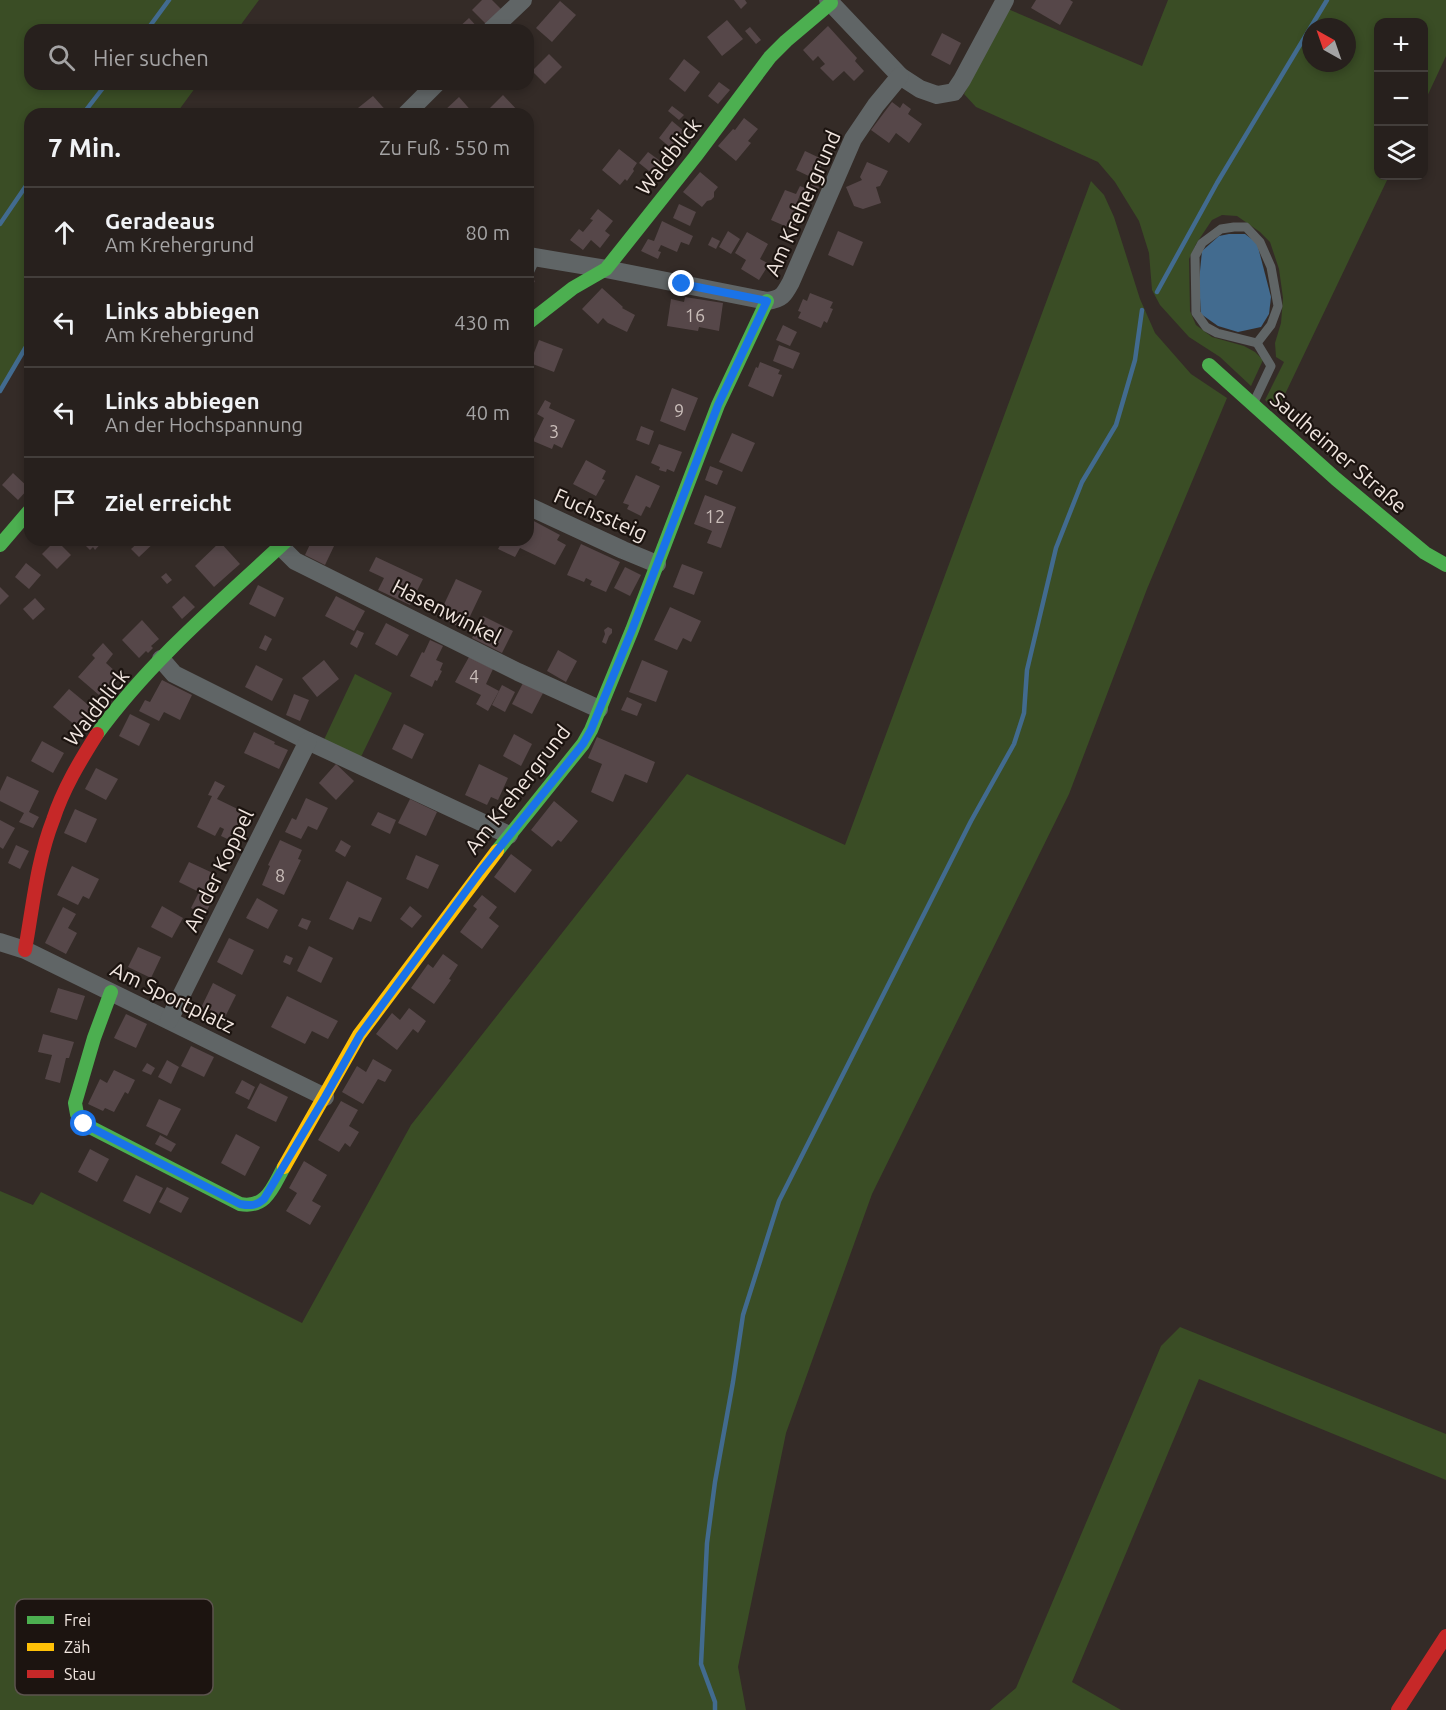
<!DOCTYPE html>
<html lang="de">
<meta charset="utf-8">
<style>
body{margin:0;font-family:Ubuntu,sans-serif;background:#2f2826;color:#f1f3f6}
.controls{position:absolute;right:18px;top:18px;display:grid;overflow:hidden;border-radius:12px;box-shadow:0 3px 9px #0003}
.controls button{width:54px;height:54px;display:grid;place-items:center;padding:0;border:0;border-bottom:2px solid #433e3b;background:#27201d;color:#f1f3f6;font:30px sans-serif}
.compass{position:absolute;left:1302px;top:18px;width:54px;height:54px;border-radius:50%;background:#27201d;box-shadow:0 3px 9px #0003;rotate:320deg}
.stop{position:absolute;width:18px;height:18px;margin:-14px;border:4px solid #1a73e8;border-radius:50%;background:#fff}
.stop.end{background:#1a73e8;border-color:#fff;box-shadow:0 2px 6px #0008}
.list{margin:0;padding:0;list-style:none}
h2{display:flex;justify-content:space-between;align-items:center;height:78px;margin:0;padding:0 24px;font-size:26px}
h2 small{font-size:20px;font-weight:400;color:#a4a3a4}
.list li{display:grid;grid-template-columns:39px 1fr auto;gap:18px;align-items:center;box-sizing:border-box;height:90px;padding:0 24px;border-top:2px solid #433e3b}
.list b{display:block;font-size:22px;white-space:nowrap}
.list p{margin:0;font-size:20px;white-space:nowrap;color:#a4a3a4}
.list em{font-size:20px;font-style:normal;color:#a4a3a4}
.icon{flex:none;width:33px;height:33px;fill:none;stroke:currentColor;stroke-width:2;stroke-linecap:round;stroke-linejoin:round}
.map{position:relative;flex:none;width:1446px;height:1710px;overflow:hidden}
.search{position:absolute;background:#27201d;box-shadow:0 3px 9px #0003;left:24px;top:24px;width:510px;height:66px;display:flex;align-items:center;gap:15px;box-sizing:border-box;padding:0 21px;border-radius:18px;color:#a4a3a4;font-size:22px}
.panel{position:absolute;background:#27201d;box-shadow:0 3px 9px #0003;left:24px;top:108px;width:510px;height:438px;border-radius:18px}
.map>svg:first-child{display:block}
.green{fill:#3a4d25;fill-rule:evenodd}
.water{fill:#426b8f}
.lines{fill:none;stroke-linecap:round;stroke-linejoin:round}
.stream{stroke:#426b8f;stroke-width:4.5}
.building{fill:#564749}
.lane{stroke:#606566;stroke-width:9}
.street{stroke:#606566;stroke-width:18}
.fast{stroke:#4caf50;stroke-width:14}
.slow{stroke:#ffc107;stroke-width:14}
.jam{stroke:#c62828;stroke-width:14}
.route{stroke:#1a73e8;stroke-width:8}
.labels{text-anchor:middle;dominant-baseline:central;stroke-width:4.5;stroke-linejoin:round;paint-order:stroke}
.number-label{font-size:18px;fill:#cabeba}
.street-label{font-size:21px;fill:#f1e6e0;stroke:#1c1410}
.key{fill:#1c1410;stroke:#5c534e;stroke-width:1.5}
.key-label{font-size:16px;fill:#f1e6e0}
</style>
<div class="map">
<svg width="1446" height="1710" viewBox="0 0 1446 1710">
<rect width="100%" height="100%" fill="#342b27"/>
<g class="green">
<polygon points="0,0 259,0 237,30 30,30 30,84 198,84 176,114 30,114 30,343 0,392"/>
<path d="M1168,0H1446V56L1424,103V22H1378V176H1389L1277,411L1265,400L1284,362L1276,357L1275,343L1281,323L1283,298L1279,269L1270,242L1260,232L1237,216L1222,215L1212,220L1196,244L1189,259L1190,311L1196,325L1212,337L1244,346L1255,352L1263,360L1251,386L1220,357L1189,337L1160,305L1152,290L1149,253L1139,221L1115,182L1098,162L976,107L964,94L1008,9L1142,66ZM1311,27H1347V63H1311Z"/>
<polygon points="1091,181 1104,195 1114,217 1140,299 1155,333 1191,374 1227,398 1147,589 1069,794 872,1194 786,1433 738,1667 746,1710 0,1710 0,1191 33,1205 41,1192 302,1323 411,1125 687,774 845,845"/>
<polygon points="355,674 392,693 358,763 321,746"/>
<polygon points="1180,1327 1446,1434 1446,1480 1199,1379 1072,1682 1121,1710 990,1710 1016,1688 1161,1346"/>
</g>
<polygon class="water" points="1229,234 1245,234 1257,243 1271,297 1269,314 1261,327 1238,332 1218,326 1201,314 1199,281 1202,251 1219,236"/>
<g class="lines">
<g class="stream">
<polyline points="147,30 169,0"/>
<polyline points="83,114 106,84"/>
<polyline points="0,224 30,180"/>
<polyline points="1157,292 1217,183 1327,0"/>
<polyline points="0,391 30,340"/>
<polyline points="715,1710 715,1702 701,1664 707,1543 715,1482 733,1382 743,1315 779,1201 971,821 1014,744 1024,713 1027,670 1056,548 1082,482 1116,425 1135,360 1142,310"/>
</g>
</g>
<g class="building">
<polygon points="482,0 492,0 501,9 486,24 472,10"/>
<polygon points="734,0 745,0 747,3 741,9"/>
<polygon points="1036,0 1070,0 1073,2 1060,25 1031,8"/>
<polygon points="560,1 576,15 552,42 536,28"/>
<polygon points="469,18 480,30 456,30"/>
<polygon points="727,20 743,39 722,56 707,37"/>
<polygon points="828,26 857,58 855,61 864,71 854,81 844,71 833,81 820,68 825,64 818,56 813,61 803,50"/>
<polygon points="750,27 761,40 756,44 745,31"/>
<polygon points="942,33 961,43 950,65 931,55"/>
<polygon points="549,54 562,67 545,84 532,71"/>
<polygon points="684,59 700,72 685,92 669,79"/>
<polygon points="719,82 730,90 718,104 708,96"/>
<polygon points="503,95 519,112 517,114 492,114 488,110"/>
<polygon points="373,96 389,114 352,114 358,108"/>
<polygon points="459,97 474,114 445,114 443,112"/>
<polygon points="892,102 900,108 903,103 911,109 908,114 922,124 909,143 896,133 889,143 871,130"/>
<polygon points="672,106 684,115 679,120 668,111"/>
<polygon points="744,118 758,129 748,141 751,143 736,161 718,146 733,129 735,130"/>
<polygon points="672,121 690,136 677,153 659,138"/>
<polygon points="619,149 637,163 633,169 634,171 627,181 625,179 620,185 602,170"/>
<polygon points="805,151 824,160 815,179 796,170"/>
<polygon points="648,152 663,163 654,175 639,163"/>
<polygon points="867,162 888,171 880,186 876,187 881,203 863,209 854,206 846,187 862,180 860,177"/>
<polygon points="700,172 718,187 714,192 714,197 711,200 707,201 702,207 683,192"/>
<polygon points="807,182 819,187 813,201 800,195 795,207 802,210 794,230 771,220 785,190 796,194 800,186 805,188"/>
<polygon points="679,204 696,212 690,226 673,218"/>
<polygon points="598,209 613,221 605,231 610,235 600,248 591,240 583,250 570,240 579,229 583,232 593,220 590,219"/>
<polygon points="662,221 693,236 689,245 681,242 677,252 661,245 658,251 661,252 658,259 641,251 648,239 654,241"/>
<polygon points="728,231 740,239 731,254 719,247"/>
<polygon points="838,231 863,242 853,266 828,255"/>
<polygon points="747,232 768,244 760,259 769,264 759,280 741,269 746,260 735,253"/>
<polygon points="712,237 720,241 716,249 708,245"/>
<polygon points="528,276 535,281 528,292"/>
<polygon points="602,288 623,307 622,308 635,315 627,332 608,323 603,318 598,324 582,309"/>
<polygon points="810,293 833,302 830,308 833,309 827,323 824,321 821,328 798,318 801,312 798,311 803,299 807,301"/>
<polygon points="685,297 723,303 719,331 699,327 698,331 667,326 671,299 684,302"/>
<polygon points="783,325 797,332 790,346 776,340"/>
<polygon points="539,340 563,349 554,372 530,363"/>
<polygon points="779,345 800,353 793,369 773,361"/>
<polygon points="760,362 780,370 778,374 782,375 773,397 748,386 756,367 758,368"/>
<polygon points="672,388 698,398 685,431 660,421"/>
<polygon points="545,400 551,403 549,408 575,420 562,448 554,444 552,449 533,441 544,418 537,414"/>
<polygon points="641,426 654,431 649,445 636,440"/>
<polygon points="732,433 755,443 742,472 719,462"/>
<polygon points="659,444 682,452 674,472 667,469 666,472 659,470 660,467 651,463"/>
<polygon points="586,460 606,471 602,479 605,480 596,496 573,484"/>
<polygon points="710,466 723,471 717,485 705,480"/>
<polygon points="13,473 29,488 18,500 2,485"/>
<polygon points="636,475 660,486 650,508 646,506 641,516 627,509 629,505 623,503"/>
<polygon points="705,495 736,507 721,548 707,543 712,531 694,524"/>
<polygon points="530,519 560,535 557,540 566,545 555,565 520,548 515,557 498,549 503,540 528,540 528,523"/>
<polygon points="56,540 71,555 57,569 42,554"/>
<polygon points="80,540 104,540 95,550 93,547 90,550"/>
<polygon points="141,540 157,540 139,557 131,549"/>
<polygon points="312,540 325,540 335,544 325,565 305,555"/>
<polygon points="220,542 240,564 214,587 195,566"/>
<polygon points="581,544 620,562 606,592 590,585 592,581 586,578 584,582 567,575"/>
<polygon points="376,557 423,579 410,605 378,590 384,578 369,571"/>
<polygon points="26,563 41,575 29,589 15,577"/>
<polygon points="682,564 703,572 694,595 673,587"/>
<polygon points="625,567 641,575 630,596 614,588"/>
<polygon points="166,573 172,580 167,584 161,577"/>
<polygon points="456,579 482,591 464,629 438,617"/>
<polygon points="258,585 284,598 275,617 249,604"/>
<polygon points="0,587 9,596 0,605"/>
<polygon points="184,596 195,607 182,619 172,607"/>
<polygon points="336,596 365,611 354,631 325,616"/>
<polygon points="35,598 45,609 33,620 23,609"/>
<polygon points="670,607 701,621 691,642 683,638 677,650 654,640"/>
<polygon points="483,616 513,631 502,653 472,638"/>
<polygon points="142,620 159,639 151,646 153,648 148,653 146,651 139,658 122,640"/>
<polygon points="386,623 409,635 397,656 375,644"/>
<polygon points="608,627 612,629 612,633 609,636 606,644 602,642 605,634 604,630"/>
<polygon points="357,630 364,633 357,648 350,644"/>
<polygon points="265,635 272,639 266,651 259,648"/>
<polygon points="430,640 443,646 436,660 443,663 440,670 442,671 437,681 435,680 432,687 410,676 422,652 424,653"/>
<polygon points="103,643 113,654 106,663 117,673 112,679 116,683 106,694 102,691 99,695 78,677 95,658 92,655"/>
<polygon points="558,650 577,661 566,682 547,671"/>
<polygon points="469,657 493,669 486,684 499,691 488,711 476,704 481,695 455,682"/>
<polygon points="324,660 339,679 317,697 302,678"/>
<polygon points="642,660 668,671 656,702 629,692"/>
<polygon points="256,665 283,679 272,701 245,687"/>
<polygon points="162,680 192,695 180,720 164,712 159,721 139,711 145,700 150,702"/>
<polygon points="523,683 543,693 532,714 512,704"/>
<polygon points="502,685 515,692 505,712 492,705"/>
<polygon points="69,689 92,708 76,726 53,707"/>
<polygon points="294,694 309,700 300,721 286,715"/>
<polygon points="627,697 642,704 637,716 621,710"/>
<polygon points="130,714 150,724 139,746 119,736"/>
<polygon points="404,724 424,734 412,759 392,749"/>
<polygon points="254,732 275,742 274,744 288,750 279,769 244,753"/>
<polygon points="514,734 532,744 521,766 503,756"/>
<polygon points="597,737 655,762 647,783 625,774 613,802 591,792 602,764 588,758"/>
<polygon points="42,741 64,753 53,773 31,761"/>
<polygon points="336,764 354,781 336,800 319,783"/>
<polygon points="479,764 508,778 498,800 491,797 487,805 465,795"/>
<polygon points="96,768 118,779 106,800 85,789"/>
<polygon points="7,776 39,791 29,812 39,817 33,828 19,822 24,813 0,801 0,791"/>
<polygon points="215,781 225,786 217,799 252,816 238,844 221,836 224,829 220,827 215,836 197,827 212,796 208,795"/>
<polygon points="306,798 328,808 317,830 308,826 301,839 285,832 292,818 296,820"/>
<polygon points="410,799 437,812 426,836 398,823"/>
<polygon points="554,801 578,821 561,842 558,840 552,847 531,830"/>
<polygon points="75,809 97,819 86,843 64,833"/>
<polygon points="378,812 396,820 390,834 371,825"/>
<polygon points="0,820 15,828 3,849 0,847"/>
<polygon points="280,840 302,850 298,859 301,860 284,895 262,885 270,866 268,865"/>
<polygon points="341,840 351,846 345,857 335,851"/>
<polygon points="16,845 29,851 20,869 8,863"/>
<polygon points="511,854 532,870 515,893 494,877"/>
<polygon points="416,855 439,865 428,889 406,879"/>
<polygon points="189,862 215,874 205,895 213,898 205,915 191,908 199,892 179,882"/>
<polygon points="72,866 99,879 89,899 83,896 78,905 57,895"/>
<polygon points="347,881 382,898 371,922 359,917 353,930 329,919"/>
<polygon points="482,895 497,907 489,918 499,926 482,949 460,932 477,909 473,906"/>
<polygon points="257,898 278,910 268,929 246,918"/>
<polygon points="162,906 183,918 172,938 151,927"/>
<polygon points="410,906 422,916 412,928 400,919"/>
<polygon points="63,907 76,914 68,928 77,933 66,954 45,943"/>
<polygon points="302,918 311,921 307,930 298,926"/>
<polygon points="229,938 254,950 242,975 217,962"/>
<polygon points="309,946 333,958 321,983 297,971"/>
<polygon points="138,947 161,957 151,978 128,967"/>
<polygon points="443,954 458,965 449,979 451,980 434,1004 411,988 428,964 433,968"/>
<polygon points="286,955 293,958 290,965 283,962"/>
<polygon points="213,983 236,995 224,1019 201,1008"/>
<polygon points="58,988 85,996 77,1020 50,1012"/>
<polygon points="287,996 338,1021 328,1039 312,1031 305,1044 271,1027"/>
<polygon points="409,1008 426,1021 418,1033 413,1029 397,1050 376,1034 392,1013 400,1020"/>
<polygon points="126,1014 147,1024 136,1048 114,1038"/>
<polygon points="43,1034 74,1042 69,1058 66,1058 60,1083 45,1079 52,1055 38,1052"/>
<polygon points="191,1046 214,1057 204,1077 181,1066"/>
<polygon points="373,1059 392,1070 385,1082 378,1079 363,1104 342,1092 357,1066 366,1072"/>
<polygon points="167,1060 179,1067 171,1084 158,1077"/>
<polygon points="147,1063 155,1068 151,1075 142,1071"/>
<polygon points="114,1070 135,1080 128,1094 125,1092 114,1112 105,1108 103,1111 88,1104 100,1079 107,1083"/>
<polygon points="242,1080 255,1087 249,1100 235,1093"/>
<polygon points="260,1083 288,1097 276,1122 247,1108"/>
<polygon points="159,1099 181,1109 167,1136 146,1126"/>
<polygon points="341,1101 358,1110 349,1126 359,1132 350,1147 345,1143 339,1152 318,1140"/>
<polygon points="236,1134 260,1147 245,1176 221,1163"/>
<polygon points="160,1135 176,1144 171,1152 155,1144"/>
<polygon points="90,1149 109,1159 97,1182 78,1172"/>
<polygon points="304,1161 327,1175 312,1201 321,1206 310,1225 286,1211 297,1193 289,1188"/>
<polygon points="136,1175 163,1188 150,1214 123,1201"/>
<polygon points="167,1187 189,1198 181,1213 159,1202"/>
</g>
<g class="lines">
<g class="lane">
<polygon points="1234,227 1246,227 1260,242 1271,267 1278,306 1271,325 1257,343 1217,333 1206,327 1196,313 1195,256 1202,243 1221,229"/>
<polyline points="528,275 536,258"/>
<polyline points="1254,402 1271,366 1257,343"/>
</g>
<g class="street">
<polyline points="828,0 900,76 920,89 937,95 954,92 962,80 1005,0"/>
<polyline points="491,30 523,0"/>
<polyline points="406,114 436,84"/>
<path d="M528,256L606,269L767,301C782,299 784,295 791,282L853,139L876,105L900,76"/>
<polyline points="528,506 623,550 657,564"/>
<polyline points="280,546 295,561 518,672 599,709"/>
<polyline points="161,659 174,674 308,741 509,835"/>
<polyline points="0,942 25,950 325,1097"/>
<polyline points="169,1020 308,741"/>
</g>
<g class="fast">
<polyline points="528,323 573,288 606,269 695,157 770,57 786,41 831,3"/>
<polyline points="1209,365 1336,479 1425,553 1446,565"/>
<polyline points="0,545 30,510"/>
<path d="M97,734C150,661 221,601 287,540"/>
<polyline points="497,851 583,744 591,730 632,630 718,405 767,301"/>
<path d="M111,992L94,1038L75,1103L77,1114L84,1124L240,1204C267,1209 273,1186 284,1167"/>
</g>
<polyline class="slow" points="284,1167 359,1035 497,851"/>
<g class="jam">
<path d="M25,950C33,906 37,861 53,820C63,789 80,761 97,734"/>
<polyline points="1398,1710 1446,1636"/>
</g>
</g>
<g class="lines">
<path class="route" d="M84,1124L240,1204C250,1206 256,1206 264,1199L325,1097L360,1035L480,872L583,744L591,730L632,630L718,405L767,301L682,284"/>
</g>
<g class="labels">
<g class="number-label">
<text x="695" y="315">16</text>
<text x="679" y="410">9</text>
<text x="554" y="431">3</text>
<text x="715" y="516">12</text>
<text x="474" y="676">4</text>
<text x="280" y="875">8</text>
</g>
<g class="street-label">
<text transform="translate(668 156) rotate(-52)">Waldblick</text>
<text transform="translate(802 203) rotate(-66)">Am Krehergrund</text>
<text transform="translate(1339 452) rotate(41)">Saulheimer Straße</text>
<text transform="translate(601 514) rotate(24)">Fuchssteig</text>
<text transform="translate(447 611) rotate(27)">Hasenwinkel</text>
<text transform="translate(96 707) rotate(-52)">Waldblick</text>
<text transform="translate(517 789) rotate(-52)">Am Krehergrund</text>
<text transform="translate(218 870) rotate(-64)">An der Koppel</text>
<text transform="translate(173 997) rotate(26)">Am Sportplatz</text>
</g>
</g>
<rect x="15" y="1599" width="198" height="96" rx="9" class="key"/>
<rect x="27" y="1616" width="27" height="8" fill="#4caf50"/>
<rect x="27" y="1643" width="27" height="8" fill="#ffc107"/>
<rect x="27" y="1670" width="27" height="8" fill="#c62828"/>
<g class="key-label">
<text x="64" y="1626">Frei</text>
<text x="64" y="1653">Zäh</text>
<text x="64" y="1680">Stau</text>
</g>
</svg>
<div class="controls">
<button>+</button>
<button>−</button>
<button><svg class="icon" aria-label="layers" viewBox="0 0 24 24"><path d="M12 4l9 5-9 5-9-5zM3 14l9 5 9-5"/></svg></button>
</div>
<svg class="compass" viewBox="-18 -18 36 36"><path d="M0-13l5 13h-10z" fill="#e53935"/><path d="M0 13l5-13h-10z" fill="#a4a3a4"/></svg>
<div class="stop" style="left:84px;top:1124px"></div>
<div class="stop end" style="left:682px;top:284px"></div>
<div class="search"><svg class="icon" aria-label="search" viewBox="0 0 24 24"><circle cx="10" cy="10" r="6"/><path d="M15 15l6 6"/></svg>Hier suchen</div>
<section class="panel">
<h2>7 Min.<small>Zu Fuß · 550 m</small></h2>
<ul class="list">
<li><svg class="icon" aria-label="ahead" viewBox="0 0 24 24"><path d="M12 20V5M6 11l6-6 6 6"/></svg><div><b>Geradeaus</b><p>Am Krehergrund</p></div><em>80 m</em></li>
<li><svg class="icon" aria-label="left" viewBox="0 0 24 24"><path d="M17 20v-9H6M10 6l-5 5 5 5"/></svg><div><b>Links abbiegen</b><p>Am Krehergrund</p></div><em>430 m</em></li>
<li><svg class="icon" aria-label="left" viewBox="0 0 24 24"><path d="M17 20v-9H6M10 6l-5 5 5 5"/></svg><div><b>Links abbiegen</b><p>An der Hochspannung</p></div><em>40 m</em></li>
<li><svg class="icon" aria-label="arrive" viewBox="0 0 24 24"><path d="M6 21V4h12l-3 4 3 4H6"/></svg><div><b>Ziel erreicht</b></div></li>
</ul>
</section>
</div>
